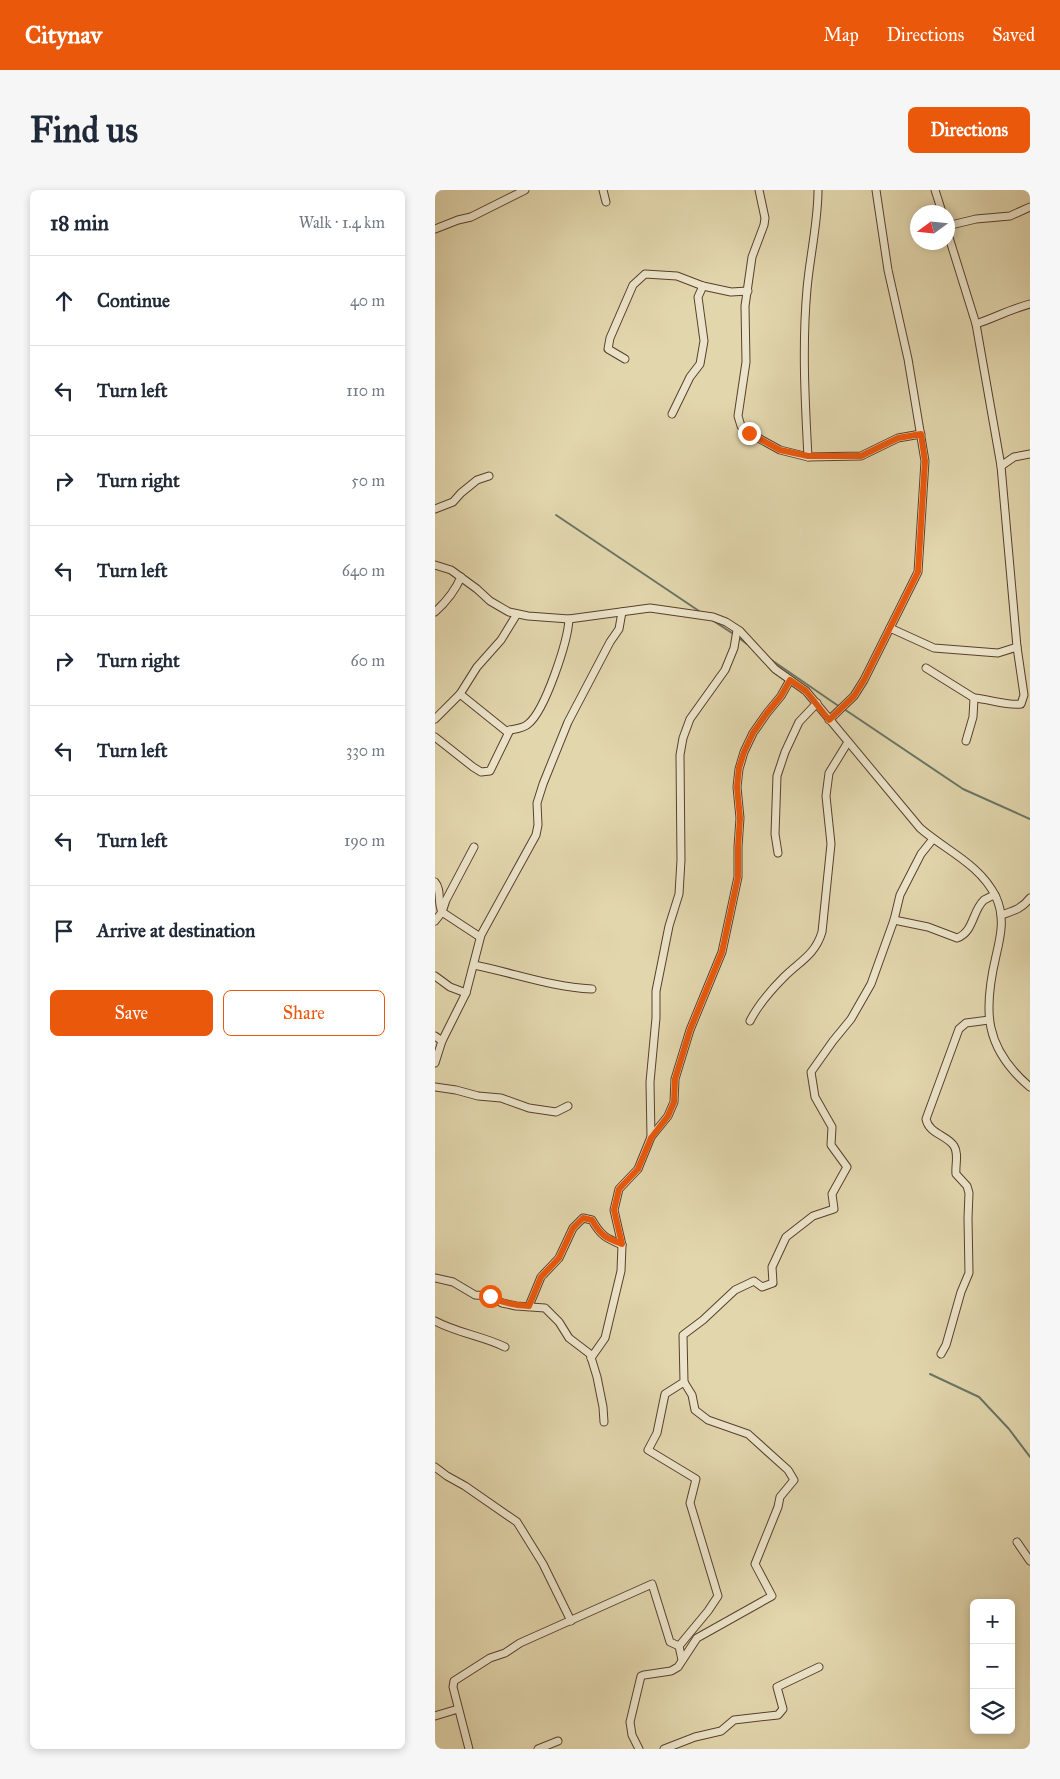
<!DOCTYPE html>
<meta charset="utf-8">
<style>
body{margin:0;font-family:"IM FELL Great Primer",serif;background:#f6f6f7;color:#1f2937}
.controls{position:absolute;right:15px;bottom:15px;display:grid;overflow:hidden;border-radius:8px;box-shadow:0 2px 8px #0003}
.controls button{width:45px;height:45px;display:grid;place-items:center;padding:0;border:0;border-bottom:1px solid #e0e1e3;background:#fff;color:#1f2937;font:25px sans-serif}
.compass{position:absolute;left:475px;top:15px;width:45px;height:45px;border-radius:50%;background:#fff;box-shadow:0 2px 8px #0003;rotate:255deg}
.stop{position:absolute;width:15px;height:15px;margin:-11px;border:4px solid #ea580c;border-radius:50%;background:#fff}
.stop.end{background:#ea580c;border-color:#fff;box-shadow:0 1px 5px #0008}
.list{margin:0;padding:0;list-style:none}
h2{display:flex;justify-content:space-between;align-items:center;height:65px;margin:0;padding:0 20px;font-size:21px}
h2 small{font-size:16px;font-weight:400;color:#747a83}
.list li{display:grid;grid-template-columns:32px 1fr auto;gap:15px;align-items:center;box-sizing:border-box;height:90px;padding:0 20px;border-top:1px solid #e0e1e3}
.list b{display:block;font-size:19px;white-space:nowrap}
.list em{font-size:16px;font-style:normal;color:#747a83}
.actions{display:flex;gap:10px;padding:15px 20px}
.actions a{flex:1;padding:11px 0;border:1px solid #ea580c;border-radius:8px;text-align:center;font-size:18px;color:#ea580c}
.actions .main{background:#ea580c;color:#fff}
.icon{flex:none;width:28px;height:28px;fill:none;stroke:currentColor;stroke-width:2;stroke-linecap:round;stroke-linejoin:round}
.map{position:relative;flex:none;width:595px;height:1559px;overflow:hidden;border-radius:8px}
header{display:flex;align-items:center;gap:30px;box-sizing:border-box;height:70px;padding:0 25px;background:#ea580c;color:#fff}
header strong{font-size:24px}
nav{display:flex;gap:28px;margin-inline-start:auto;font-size:18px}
.intro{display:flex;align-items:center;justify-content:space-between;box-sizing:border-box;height:120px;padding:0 30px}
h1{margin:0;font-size:35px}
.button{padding:12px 22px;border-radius:8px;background:#ea580c;color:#fff;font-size:18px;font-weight:700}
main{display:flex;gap:30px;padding:0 30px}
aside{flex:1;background:#fff;border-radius:8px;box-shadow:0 2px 8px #0003}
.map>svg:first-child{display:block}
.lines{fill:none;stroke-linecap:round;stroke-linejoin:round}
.stream{stroke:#6a7564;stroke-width:2}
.street-casing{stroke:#58402b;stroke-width:9}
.street{stroke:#ece4ca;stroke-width:7}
.route{stroke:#ea580c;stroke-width:6}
</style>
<header>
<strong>Citynav</strong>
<nav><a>Map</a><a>Directions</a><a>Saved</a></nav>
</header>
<div class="intro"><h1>Find us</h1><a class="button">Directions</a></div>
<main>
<aside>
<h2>18 min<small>Walk · 1.4 km</small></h2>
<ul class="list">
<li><svg class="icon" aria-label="ahead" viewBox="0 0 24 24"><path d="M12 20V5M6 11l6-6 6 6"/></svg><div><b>Continue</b></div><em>40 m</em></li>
<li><svg class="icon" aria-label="left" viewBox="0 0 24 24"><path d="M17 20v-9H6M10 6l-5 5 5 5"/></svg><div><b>Turn left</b></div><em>110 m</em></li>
<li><svg class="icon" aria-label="right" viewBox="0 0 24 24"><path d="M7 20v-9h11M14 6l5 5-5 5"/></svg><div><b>Turn right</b></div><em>50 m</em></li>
<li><svg class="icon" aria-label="left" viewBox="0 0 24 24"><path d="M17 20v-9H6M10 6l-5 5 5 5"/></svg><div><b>Turn left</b></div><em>640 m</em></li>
<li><svg class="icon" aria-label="right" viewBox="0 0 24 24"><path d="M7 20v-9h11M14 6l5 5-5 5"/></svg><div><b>Turn right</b></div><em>60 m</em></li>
<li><svg class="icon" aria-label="left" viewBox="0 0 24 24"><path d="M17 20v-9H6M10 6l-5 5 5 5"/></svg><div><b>Turn left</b></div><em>330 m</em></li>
<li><svg class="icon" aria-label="left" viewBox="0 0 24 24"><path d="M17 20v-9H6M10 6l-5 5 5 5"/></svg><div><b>Turn left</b></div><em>190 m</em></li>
<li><svg class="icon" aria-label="arrive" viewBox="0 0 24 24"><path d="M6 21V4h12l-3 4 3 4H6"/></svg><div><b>Arrive at destination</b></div></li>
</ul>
<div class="actions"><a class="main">Save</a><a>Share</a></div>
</aside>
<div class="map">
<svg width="595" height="1559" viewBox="0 0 595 1559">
<rect width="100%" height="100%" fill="#e2d6ad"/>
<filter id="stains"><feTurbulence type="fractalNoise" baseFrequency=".004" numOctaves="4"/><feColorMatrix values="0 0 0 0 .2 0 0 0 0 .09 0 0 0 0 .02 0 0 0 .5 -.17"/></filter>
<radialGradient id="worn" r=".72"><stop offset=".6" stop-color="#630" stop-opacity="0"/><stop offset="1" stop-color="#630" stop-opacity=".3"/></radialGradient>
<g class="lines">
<g class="stream">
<polyline points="121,325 267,423"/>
<polyline points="277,430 300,445"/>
<polyline points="304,448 312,454"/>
<polyline points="335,469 405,517"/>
<polyline points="409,519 528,599 595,629"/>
<polyline points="495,1184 544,1207 574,1239 595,1267"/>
</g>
<g class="street-casing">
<g id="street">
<polyline points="168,0 171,12"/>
<polyline points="324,0 330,28 329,35 317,67 310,116 311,172 303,226 306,236 314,243 345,260 373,267 426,266 463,248 486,244"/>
<polyline points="500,0 507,22"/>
<polyline points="512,36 541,29 575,26 595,17"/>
<polyline points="0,39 23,30 36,27 90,0"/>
<path d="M512,41L541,134L566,276L582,457L589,505L586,514C572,516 554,509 539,508"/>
<path d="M541,134C559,128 576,119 595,114"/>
<polyline points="190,169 173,159 175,148 198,95 210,84 242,86 268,96 296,102 313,101"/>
<polyline points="237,224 255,187 265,174 269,151 263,107 268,96"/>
<path d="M373,267C370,211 367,155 372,99C375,65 383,33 383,0"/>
<polyline points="566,276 579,267 595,264"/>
<polyline points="0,319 18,312 26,303 42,290 54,286"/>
<path d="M0,375L16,380L42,399L55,411L74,422L93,426L134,429L215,418L278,427L291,432L305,441L340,479L371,501L485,638C510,660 545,674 561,707C570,727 566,745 561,766C548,821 549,858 595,897"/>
<path d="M0,422C11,412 20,401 26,387"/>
<polyline points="455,438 499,458 563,463 582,457"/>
<polyline points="491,478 539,508 538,527 531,551"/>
<path d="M25,504L71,541C77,539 88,539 93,534C110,521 133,451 134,429"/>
<polyline points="0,529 25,504 42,477 66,450 82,424"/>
<polyline points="394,530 419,506 429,490 483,382 490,271 473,169 453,80 441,0"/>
<polyline points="0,547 38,577 46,582 55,581 75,540"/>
<polyline points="343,663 340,644 342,586 350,562 364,532 382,513"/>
<path d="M0,692C7,700 2,713 7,722L45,747"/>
<path d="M566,725C578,721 587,719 595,708"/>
<path d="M459,730L493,737L522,748C539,742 537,721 549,710C552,708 557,706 560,705"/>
<polyline points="0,731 7,722 11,710 39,657"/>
<path d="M39,775C79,783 116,797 157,799"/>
<polyline points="0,786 15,797 31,803"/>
<path d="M315,831C323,815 337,799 349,787C365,771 380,765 387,742L396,654L391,606L394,583L413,552"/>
<polyline points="0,846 7,851"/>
<polyline points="0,873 7,851 31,803 46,745 101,645 103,635 102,613 108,594 133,532 175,452 184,439 187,422"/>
<polyline points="0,897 21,900 43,906 66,908 94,918 121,922 133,916"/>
<polyline points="216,947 215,892 221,828 221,801 234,736 244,704 246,670 245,565 248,548 255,529 290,480 299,458 302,440"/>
<polyline points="0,1088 18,1092 40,1105 55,1106 67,1113 81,1116 110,1118 124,1132 134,1148 155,1164 162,1187 168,1217 169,1232"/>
<path d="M94,1116L106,1087L124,1068L138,1038L148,1028L157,1030C166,1046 171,1048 187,1055"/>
<path d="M0,1131C22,1143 48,1146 70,1157"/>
<path d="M506,1164L511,1155L526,1102L534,1083L533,1028L534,1003L532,996L521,984C520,975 524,964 519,956C512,945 494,944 491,929L524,839L531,833L554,830"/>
<polyline points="156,1168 170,1148 186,1081 187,1055 179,1020 184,999 203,979 216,947 233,926 239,912 240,889 255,840 287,762 303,687 303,657 305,628 302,597 304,579 309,562 318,543 332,523 346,506 355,490"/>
<polyline points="0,1277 12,1286 30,1296 82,1332 108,1374 136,1431"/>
<polyline points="582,1352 595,1371"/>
<polyline points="247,1470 244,1456 273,1421 283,1406 255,1313 261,1289 213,1260 222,1243 230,1204 249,1192 248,1145 268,1130 300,1100 319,1091 327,1097 338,1093 337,1077 351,1047 378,1026 399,1019 397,1004 412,977 396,955 397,937 380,907 376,882 398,851 416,829 436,794 459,730 465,705 486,664 498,649"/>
<polyline points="0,1526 23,1519"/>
<polyline points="34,1559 18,1497 19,1491 55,1468 70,1463 85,1453 217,1394 235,1452 244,1456"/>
<polyline points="103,1559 123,1551"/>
<polyline points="204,1559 197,1545 195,1532 206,1486 209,1485 236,1481 243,1477 262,1448 337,1406 320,1374 343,1317 345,1307 359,1290 353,1280 313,1244 273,1230 260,1220 257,1205 249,1192"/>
<polyline points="229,1559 260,1547 286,1541 299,1530 343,1525 348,1519 342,1497 384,1477"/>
</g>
</g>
<use href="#street" class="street"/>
</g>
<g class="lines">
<path class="route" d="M55,1106C68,1113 79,1116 94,1116L106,1087L124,1068L138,1038L148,1028L157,1030C166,1046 171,1048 187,1054L179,1020L184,999L203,979L216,948L233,926L239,912L240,889L255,840L287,762L303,687V657L305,628L302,597L304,578L309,562L318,543L332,523L346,506L355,490L371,501L394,530L419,506L429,490L483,382L490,271L486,244L463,248L426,266H373L345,260L314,243"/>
</g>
<rect width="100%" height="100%" filter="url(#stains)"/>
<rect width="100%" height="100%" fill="url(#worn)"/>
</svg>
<div class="controls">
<button>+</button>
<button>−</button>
<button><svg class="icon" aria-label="layers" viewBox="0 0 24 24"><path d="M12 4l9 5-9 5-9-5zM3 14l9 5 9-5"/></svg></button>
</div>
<svg class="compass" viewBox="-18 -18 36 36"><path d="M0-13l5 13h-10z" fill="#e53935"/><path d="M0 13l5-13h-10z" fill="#747a83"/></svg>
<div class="stop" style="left:55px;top:1106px"></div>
<div class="stop end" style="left:314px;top:243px"></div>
</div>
</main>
